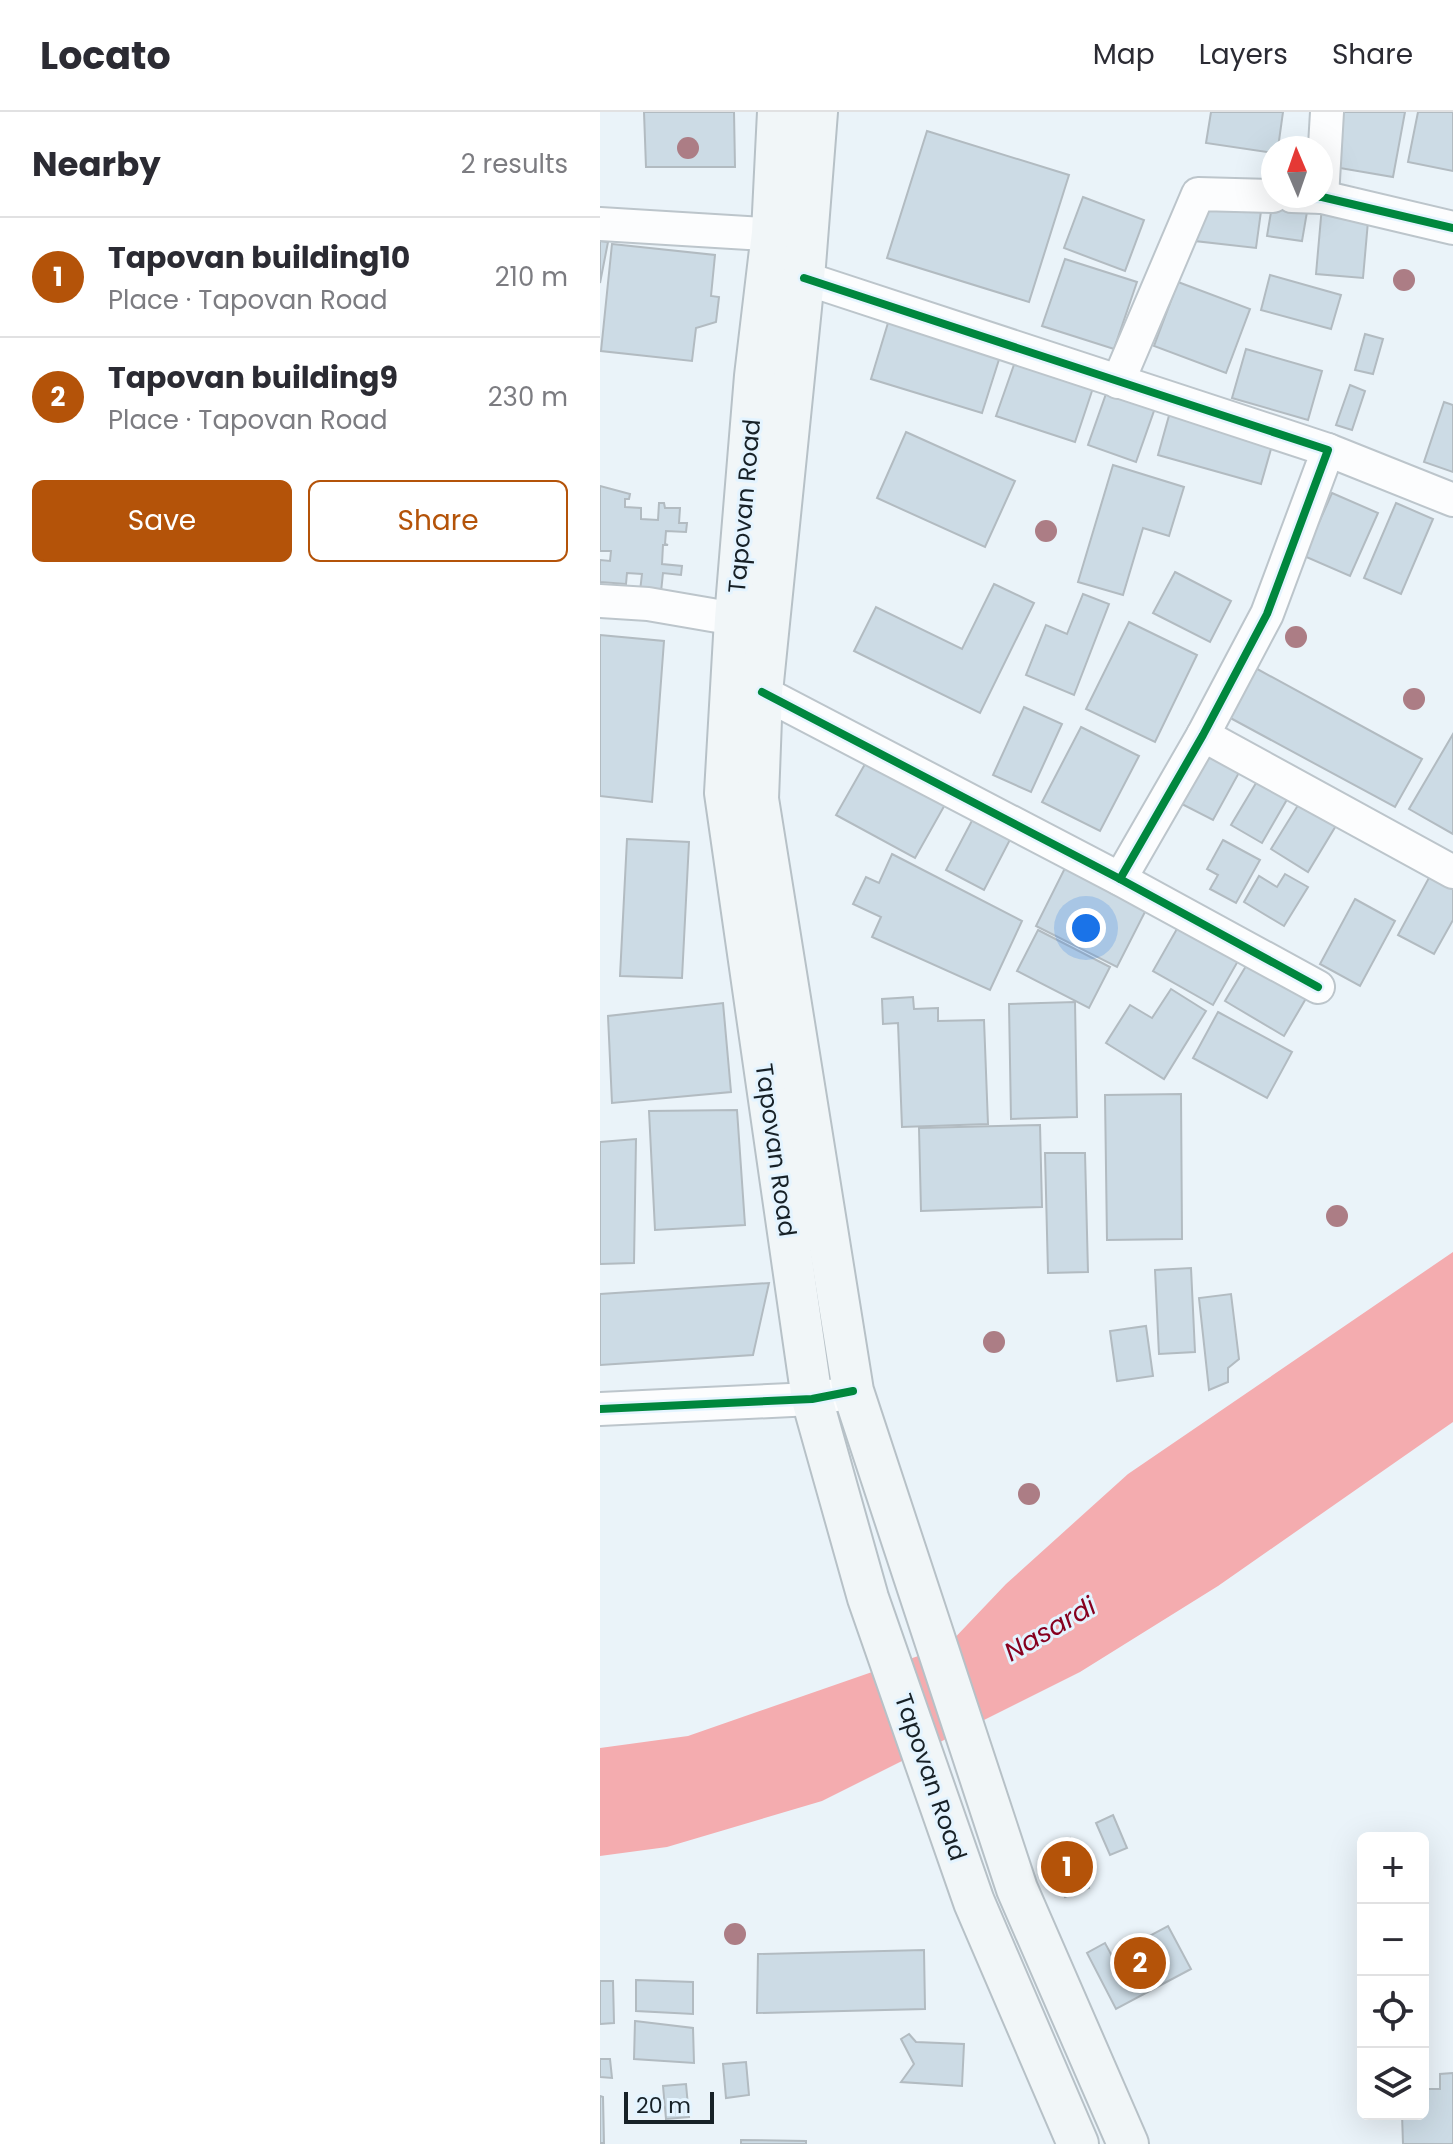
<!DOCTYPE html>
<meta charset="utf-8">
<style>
body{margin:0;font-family:Poppins,sans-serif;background:#f2f2f3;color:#2b2b33}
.controls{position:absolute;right:24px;bottom:24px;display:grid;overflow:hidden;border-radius:12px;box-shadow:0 8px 32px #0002}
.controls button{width:72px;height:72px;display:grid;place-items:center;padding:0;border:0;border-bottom:2px solid #e1e1e2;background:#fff;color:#2b2b33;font:40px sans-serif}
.compass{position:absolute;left:661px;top:24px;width:72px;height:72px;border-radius:50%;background:#fff;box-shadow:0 8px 32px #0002;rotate:358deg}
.scale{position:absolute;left:24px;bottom:20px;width:90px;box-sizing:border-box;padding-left:8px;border:4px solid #172127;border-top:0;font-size:22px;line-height:28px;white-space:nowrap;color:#172127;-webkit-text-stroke:6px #e4f4ff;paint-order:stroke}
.you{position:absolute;left:486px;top:816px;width:28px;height:28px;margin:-20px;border:6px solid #fff;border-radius:50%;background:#1a73e8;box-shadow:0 0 0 12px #1a73e833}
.badge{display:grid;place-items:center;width:52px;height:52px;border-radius:50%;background:#b45309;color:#fff;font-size:26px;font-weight:700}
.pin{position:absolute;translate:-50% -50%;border:4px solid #fff;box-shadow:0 2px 8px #0006}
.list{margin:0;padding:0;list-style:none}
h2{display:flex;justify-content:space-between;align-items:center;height:104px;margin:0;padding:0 32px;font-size:34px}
h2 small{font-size:26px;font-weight:400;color:#7c7c81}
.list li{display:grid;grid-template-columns:52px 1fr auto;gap:24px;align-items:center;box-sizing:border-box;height:120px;padding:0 32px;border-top:2px solid #e1e1e2}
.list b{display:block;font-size:30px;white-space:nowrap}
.list p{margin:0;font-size:26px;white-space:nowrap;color:#7c7c81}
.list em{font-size:26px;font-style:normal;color:#7c7c81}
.actions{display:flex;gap:16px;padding:24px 32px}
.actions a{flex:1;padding:18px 0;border:2px solid #b45309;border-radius:12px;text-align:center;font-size:28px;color:#b45309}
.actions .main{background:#b45309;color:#fff}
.icon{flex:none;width:44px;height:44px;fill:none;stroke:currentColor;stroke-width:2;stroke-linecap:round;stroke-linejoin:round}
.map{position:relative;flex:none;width:853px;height:2032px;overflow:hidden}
header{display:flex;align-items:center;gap:48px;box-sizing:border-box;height:112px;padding:0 40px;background:#fff;border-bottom:2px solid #e1e1e2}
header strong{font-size:38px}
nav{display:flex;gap:44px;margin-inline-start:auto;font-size:28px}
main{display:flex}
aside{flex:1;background:#fff}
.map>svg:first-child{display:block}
.water{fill:#f4acaf}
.building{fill:#ccdbe5;stroke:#b2bbc1;stroke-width:2}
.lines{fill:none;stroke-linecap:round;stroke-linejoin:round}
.minor-casing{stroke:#bcc5cb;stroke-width:36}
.major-casing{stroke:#b7c1c7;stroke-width:44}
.minor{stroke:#fcfdfe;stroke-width:32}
.major{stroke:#f1f6f8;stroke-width:40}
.cycleway-casing{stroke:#e4f4ff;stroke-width:13}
.cycleway{stroke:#00873e;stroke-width:8}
.tree{fill:#ac7d85}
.labels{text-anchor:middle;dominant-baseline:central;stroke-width:6;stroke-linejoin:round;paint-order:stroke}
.street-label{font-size:24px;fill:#172127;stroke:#e4f4ff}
.water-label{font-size:26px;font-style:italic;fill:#87001f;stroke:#e4f4ff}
</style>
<header>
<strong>Locato</strong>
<nav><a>Map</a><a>Layers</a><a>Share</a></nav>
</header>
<main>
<aside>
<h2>Nearby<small>2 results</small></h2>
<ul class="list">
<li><span class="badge">1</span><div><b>Tapovan building10</b><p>Place · Tapovan Road</p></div><em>210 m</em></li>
<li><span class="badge">2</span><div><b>Tapovan building9</b><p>Place · Tapovan Road</p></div><em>230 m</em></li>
</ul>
<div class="actions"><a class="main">Save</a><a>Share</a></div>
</aside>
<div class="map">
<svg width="853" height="2032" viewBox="0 0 853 2032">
<rect width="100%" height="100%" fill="#eaf3f9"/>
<polygon class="water" points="853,1140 853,1310 618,1474 480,1560 222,1689 67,1735 0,1744 0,1636 88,1624 347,1534 406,1472 528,1362"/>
<g class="building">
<polygon points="44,0 134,0 135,55 46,55"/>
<polygon points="611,0 683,0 678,36 673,36 673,41 606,31"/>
<polygon points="737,0 805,0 793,65 728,54"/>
<polygon points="818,0 853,0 853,59 808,50"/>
<polygon points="327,19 469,63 429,190 287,146"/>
<polygon points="483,85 544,108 525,159 464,136"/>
<polygon points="600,85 662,92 656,136 595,129"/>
<polygon points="673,88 708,94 702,129 667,124"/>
<polygon points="722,94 769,98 763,166 716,162"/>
<polygon points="0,129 8,130 0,171"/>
<polygon points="12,132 115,143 111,184 119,185 116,210 96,216 92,249 1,239"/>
<polygon points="465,147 537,170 514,237 442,214"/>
<polygon points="670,163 741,183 731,217 661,198"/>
<polygon points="578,170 650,197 626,261 554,234"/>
<polygon points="291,201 403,235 382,301 271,267"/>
<polygon points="765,222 783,227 773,262 755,258"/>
<polygon points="646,237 722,259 708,308 632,286"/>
<polygon points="416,247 494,273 475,330 396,304"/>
<polygon points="750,273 765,279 752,318 736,313"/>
<polygon points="507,279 555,296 536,350 488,333"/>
<polygon points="844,290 853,293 853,360 824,350"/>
<polygon points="570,300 673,330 661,372 558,343"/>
<polygon points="306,320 415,369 385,435 277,386"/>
<polygon points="513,353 584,375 569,424 543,416 523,483 478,470"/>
<polygon points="0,374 30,382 29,387 25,387 25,395 41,396 41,407 58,408 59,391 64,391 65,396 80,396 79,411 87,411 86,420 66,419 65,432 68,433 63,433 62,452 82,454 81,463 63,461 61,480 40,479 42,462 27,461 26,472 0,470 0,448 10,449 11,439 0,439"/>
<polygon points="732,381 778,401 750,464 704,444"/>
<polygon points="796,391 833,407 801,482 764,466"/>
<polygon points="575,460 631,489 610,530 553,501"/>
<polygon points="394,472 434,491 380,601 254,539 276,495 362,537"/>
<polygon points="483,482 509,492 474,583 426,563 446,513 467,522"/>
<polygon points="529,510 597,543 555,630 486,597"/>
<polygon points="0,523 64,529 52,690 0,684"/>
<polygon points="650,553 822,647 795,695 623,602"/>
<polygon points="424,595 462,612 431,680 393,663"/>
<polygon points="481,615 539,644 500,719 442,690"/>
<polygon points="853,622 853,722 809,697"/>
<polygon points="601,636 641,657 613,708 574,688"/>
<polygon points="273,638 351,682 315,746 236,703"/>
<polygon points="659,666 689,684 662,731 631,713"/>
<polygon points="700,690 737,712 708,760 671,737"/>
<polygon points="376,701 414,720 384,778 346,758"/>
<polygon points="27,727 89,730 82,866 20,864"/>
<polygon points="623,728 660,748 636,791 610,777 618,763 607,757"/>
<polygon points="292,742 422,809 390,878 272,825 281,805 253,792 266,765 279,771"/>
<polygon points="466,754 548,794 517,855 436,814"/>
<polygon points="685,762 708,775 684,814 644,790 659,764 677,775"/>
<polygon points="831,762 853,774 853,808 834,842 798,823"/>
<polygon points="755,787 795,809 760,874 720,852"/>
<polygon points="578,815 638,849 613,893 553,859"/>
<polygon points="438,818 510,855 489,896 417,859"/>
<polygon points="649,849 708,883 684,924 625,889"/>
<polygon points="571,877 606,899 564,967 506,931 530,893 552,906"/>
<polygon points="313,885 314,897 338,896 338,909 384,908 388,1012 302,1015 298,911 283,912 282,887"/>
<polygon points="475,890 477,1005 411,1007 409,892"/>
<polygon points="123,891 131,980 12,991 8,904"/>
<polygon points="618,900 692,940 667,986 593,946"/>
<polygon points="581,982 582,1127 507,1128 505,983"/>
<polygon points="137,998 145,1113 55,1118 49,999"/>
<polygon points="440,1013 442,1095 321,1099 319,1016"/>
<polygon points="36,1027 34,1151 0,1152 0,1030"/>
<polygon points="445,1041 485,1041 488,1160 448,1161"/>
<polygon points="591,1156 595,1240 559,1242 555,1158"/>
<polygon points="169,1171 153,1243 0,1253 0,1182"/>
<polygon points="631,1182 639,1247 628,1256 628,1270 609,1278 599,1186"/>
<polygon points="546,1214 553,1264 517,1269 510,1219"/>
<polygon points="513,1703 527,1736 510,1743 496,1711"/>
<polygon points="470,1726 489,1776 465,1785 446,1735"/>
<polygon points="568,1814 591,1857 516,1897 487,1841 505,1831 512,1844"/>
<polygon points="324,1838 325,1897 157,1901 158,1842"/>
<polygon points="36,1868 93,1870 93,1902 36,1899"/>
<polygon points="0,1869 13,1869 14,1911 0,1912"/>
<polygon points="35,1909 93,1916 94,1951 34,1947"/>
<polygon points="309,1922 316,1930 364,1932 362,1974 301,1970 314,1952 301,1927"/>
<polygon points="0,1947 10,1947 12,1966 0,1965"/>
<polygon points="146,1950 149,1983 126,1986 123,1952"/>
<polygon points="853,1961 853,2032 803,2032 802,2002 823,2002 823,1977 840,1977 840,1962"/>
<polygon points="86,1972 89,2005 66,2007 63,1974"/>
<polygon points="0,1984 3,1985 4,2031 0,2031"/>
<polygon points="141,2028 206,2029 206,2032 141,2032"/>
</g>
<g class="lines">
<g class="minor-casing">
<g id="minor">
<polyline points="692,84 722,85 853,116"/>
<polyline points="722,85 727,0"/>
<polyline points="0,112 196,124"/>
<polyline points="204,166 728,338 667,502 603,623 520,767"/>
<polyline points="518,270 598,82 673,84"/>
<polyline points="728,338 853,388"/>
<polyline points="0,489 48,492 135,507"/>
<polyline points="162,580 520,767 718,875"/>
<polyline points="603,623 853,760"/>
<polyline points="0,1297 212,1287 236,1283"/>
</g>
</g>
<g class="major-casing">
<g id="major">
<polyline points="178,0 172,121 155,264 135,507 125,681 212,1287 268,1486 374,1790 478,2032"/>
<polyline points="217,0 204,166 162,580 158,687 253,1279 417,1777 528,2032"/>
</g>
</g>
<use href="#minor" class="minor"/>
<use href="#major" class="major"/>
<g class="cycleway-casing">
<g id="cycleway">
<polyline points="692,84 722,85 853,116"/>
<polyline points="204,166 728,338 667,502 603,623 520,767"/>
<polyline points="162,580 520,767 718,875"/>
<polyline points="0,1297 212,1287 253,1279"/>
</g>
</g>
<use href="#cycleway" class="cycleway"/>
</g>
<g class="tree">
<circle cx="88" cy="36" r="11"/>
<circle cx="804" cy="168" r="11"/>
<circle cx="446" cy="419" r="11"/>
<circle cx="696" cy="525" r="11"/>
<circle cx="814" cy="587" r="11"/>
<circle cx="737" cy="1104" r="11"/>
<circle cx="394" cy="1230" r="11"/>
<circle cx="429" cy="1382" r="11"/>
<circle cx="135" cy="1822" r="11"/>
</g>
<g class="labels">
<g class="street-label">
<text transform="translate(144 394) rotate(-85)">Tapovan Road</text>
<text transform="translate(176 1038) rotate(82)">Tapovan Road</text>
<text transform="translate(331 1665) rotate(71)">Tapovan Road</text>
</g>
<g class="water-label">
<text transform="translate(450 1517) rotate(-30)">Nasardi</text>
</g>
</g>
</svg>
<div class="controls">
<button>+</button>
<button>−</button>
<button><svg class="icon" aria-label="locate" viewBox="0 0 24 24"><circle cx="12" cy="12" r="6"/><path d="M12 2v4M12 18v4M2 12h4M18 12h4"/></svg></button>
<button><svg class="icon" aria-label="layers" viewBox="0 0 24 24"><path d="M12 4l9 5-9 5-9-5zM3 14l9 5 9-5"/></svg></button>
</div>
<svg class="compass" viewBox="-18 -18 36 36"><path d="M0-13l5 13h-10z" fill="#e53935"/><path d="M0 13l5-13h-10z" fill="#7c7c81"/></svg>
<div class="scale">20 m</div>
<div class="you"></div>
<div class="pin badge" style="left:467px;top:1755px">1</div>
<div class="pin badge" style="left:540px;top:1851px">2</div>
</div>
</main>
